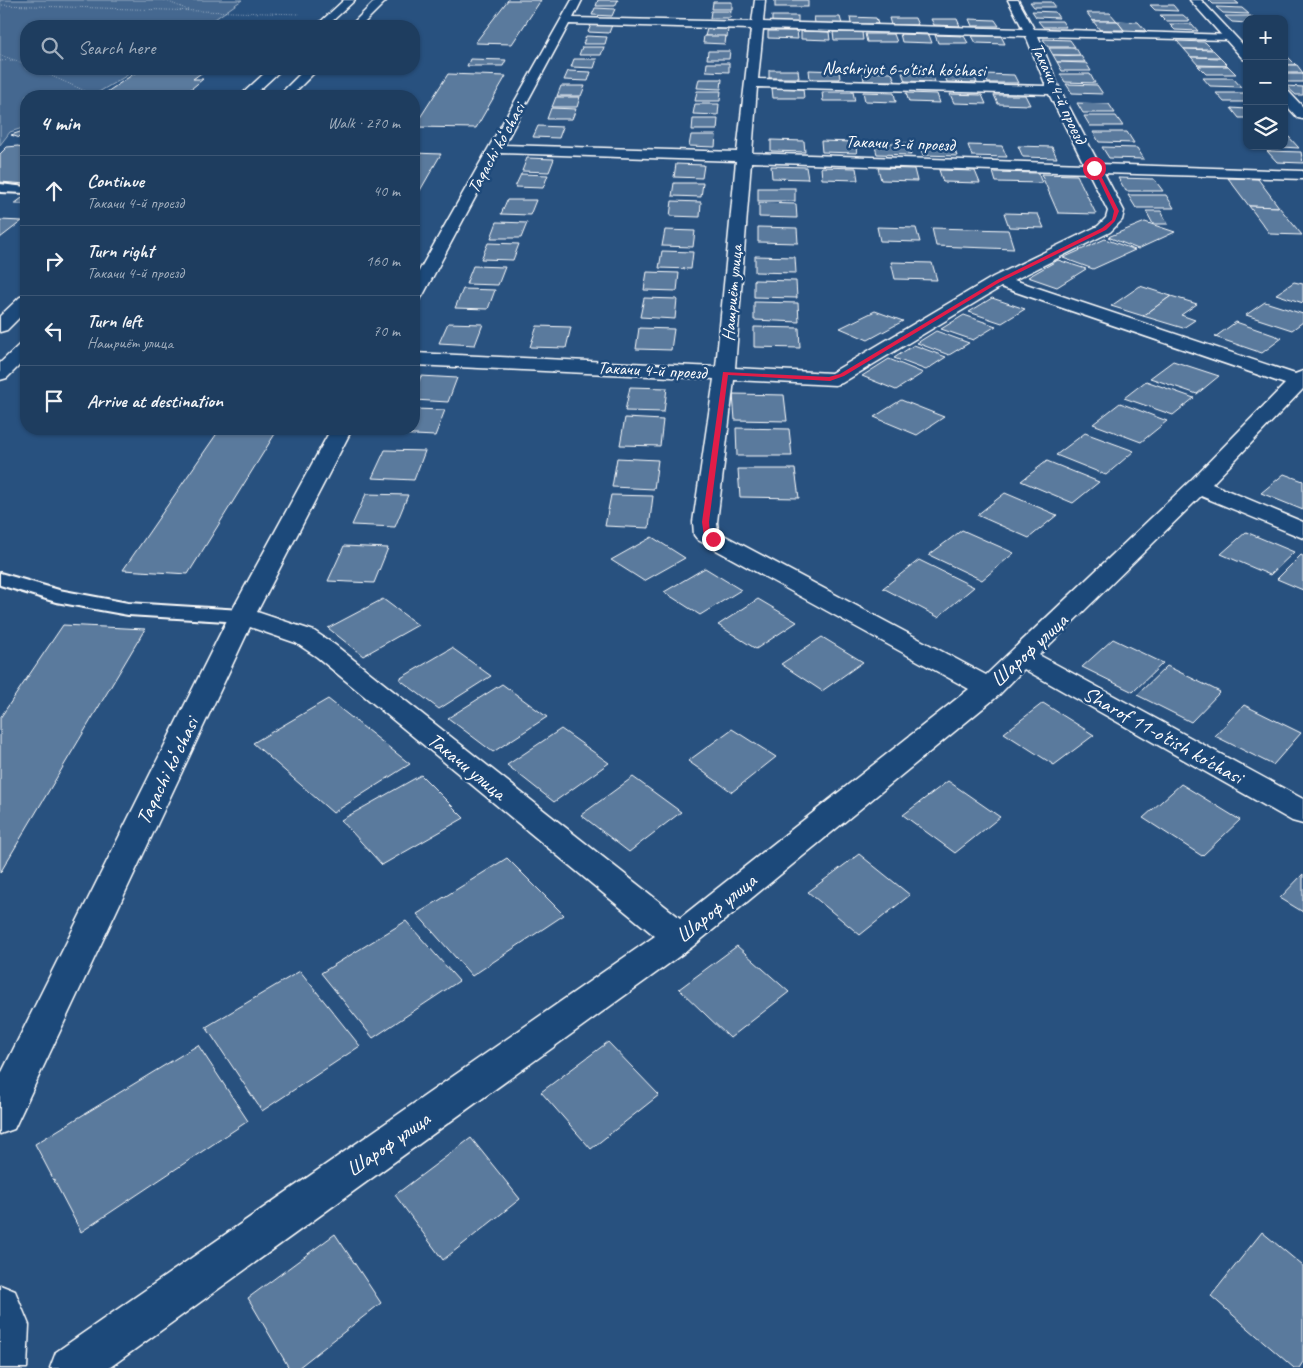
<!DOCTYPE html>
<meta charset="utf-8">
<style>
body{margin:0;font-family:Caveat,sans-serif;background:#264465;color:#f1f3f6}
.controls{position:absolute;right:15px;top:15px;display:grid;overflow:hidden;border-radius:10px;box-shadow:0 1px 4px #0004}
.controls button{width:45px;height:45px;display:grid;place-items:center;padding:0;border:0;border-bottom:1px solid #3c5674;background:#1e3d5f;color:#f1f3f6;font:25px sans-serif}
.stop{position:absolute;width:15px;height:15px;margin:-11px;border:4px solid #e11d48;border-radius:50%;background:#fff}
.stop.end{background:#e11d48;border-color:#fff;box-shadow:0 1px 5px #0008}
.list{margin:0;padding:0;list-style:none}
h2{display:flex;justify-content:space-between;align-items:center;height:65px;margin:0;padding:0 20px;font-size:21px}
h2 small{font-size:16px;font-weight:400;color:#a1aebd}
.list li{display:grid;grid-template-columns:32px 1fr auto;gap:15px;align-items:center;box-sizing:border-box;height:70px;padding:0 20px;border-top:1px solid #3c5674}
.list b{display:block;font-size:19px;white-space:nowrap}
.list p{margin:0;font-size:16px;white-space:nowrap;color:#a1aebd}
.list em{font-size:16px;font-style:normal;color:#a1aebd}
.icon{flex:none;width:28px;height:28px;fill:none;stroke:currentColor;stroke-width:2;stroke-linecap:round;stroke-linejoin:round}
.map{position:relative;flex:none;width:1303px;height:1368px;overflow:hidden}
.search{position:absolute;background:#1e3d5f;box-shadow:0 1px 4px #0004;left:20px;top:20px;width:400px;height:55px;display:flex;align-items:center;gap:12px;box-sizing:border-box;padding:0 18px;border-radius:20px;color:#a1aebd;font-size:19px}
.panel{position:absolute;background:#1e3d5f;box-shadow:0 1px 4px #0004;left:20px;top:90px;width:400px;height:345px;border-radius:20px}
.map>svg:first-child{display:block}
.green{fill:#446890;stroke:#a2b4c8}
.building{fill:#5a7a9d;stroke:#fff}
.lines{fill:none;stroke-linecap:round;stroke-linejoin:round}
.lane-casing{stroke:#fff;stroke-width:4}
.street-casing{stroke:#fff;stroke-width:3}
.secondary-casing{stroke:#fff;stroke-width:3}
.highway-casing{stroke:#fff;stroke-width:3}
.path{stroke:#fff;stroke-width:1;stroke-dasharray:0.5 2;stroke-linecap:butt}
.lane{fill:#1f4a7a;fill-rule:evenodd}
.street{fill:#1f4a7a;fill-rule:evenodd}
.secondary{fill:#1f4a7a;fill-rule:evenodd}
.highway{fill:#1f4a7a;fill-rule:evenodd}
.route{fill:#e11d48}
.labels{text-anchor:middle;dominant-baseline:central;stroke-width:5;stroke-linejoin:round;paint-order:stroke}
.far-street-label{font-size:18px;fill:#fff;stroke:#1f4a7a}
.street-label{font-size:21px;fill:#fff;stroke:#1f4a7a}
</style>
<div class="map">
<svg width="1303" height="1368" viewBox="0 0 1303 1368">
<rect width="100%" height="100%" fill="#28517f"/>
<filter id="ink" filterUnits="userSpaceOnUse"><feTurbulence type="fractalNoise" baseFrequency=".02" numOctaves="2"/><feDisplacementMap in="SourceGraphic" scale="10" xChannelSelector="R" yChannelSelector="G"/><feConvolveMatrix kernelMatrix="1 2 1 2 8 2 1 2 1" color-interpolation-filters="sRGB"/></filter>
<g filter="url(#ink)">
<polygon class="green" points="0,0 242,0 205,26 26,26 26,69 138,69 92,96 26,96 26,127 10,132 0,145"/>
<g class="building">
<polygon points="508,0 541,0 512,44 475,43"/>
<polygon points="598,0 618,0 615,6 596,6"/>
<rect x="775" y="0" width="33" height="7"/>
<polygon points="1209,0 1234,0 1239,4 1213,4"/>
<polygon points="713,2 732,2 732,9 712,9"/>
<polygon points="1030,2 1052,2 1056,7 1034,7"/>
<polygon points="1150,5 1173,5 1178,11 1155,10"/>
<polygon points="1216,7 1242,8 1249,14 1223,13"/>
<polygon points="595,8 615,9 612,16 592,15"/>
<polygon points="711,11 731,11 730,18 710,18"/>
<polygon points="1032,11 1055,12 1059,18 1036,17"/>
<polygon points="1087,13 1110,13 1117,21 1093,21"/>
<polygon points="1160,15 1183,15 1190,21 1166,21"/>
<rect x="772" y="16" width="26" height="7"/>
<polygon points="1225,16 1251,16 1254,19 1247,19 1247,23 1232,22"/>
<polygon points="814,17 840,17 842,24 815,23"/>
<polygon points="850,17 876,18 878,24 851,24"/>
<polygon points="889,18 915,18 918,25 891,25"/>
<polygon points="931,19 957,19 960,26 934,25"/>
<polygon points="969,19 995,20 999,26 972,26"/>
<polygon points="1038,21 1062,21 1066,27 1043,27"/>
<polygon points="1093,21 1117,21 1124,30 1100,30"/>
<polygon points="1117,21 1138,22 1146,31 1124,30"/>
<polygon points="1169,24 1192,24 1198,31 1175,30"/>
<polygon points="591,25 612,25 609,33 588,32"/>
<polygon points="707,29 728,29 727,37 705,36"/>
<polygon points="768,31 797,31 798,39 768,38"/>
<polygon points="801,31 829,32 830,40 801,39"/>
<polygon points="833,32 862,32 863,40 834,40"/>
<polygon points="865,34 894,34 897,42 867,42"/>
<polygon points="900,34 929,35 932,43 902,42"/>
<polygon points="935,35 964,36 968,43 938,43"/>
<polygon points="586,36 607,37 605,44 583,44"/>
<polygon points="704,36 726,36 725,44 703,43"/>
<polygon points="972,36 1001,36 1005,44 976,43"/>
<polygon points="1043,39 1070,40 1075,47 1048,47"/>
<polygon points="1177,41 1205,42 1212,49 1184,49"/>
<polygon points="582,47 604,47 601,55 579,55"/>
<polygon points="1049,48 1076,48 1080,55 1053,55"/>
<polygon points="1184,49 1213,50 1220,57 1191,57"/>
<polygon points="708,51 730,51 729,59 707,59"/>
<polygon points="1053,55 1081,56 1085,62 1057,62"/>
<polygon points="1191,57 1220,58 1228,66 1198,65"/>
<polygon points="1284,57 1288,57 1296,65 1284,65"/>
<polygon points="470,59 506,60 503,66 467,66"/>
<polygon points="574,59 597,59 594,68 571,67"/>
<polygon points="1057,62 1086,63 1091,71 1062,71"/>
<polygon points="707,63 729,63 729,72 706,71"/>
<polygon points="1284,65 1297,65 1303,73 1284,73"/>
<polygon points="1198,66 1228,66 1236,74 1206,74"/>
<polygon points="141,69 207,69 193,79 203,79 185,94 173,93 168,96 101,96"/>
<polygon points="769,70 798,70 799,78 769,78"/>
<polygon points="809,70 839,71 840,79 810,79"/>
<polygon points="568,71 591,72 588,81 564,80"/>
<polygon points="863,72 892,73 895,81 864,81"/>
<polygon points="902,73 932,74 935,82 905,81"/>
<polygon points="448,74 506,76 476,128 414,127"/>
<polygon points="944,74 974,74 977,83 947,82"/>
<polygon points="984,74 1014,75 1018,83 988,83"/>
<polygon points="1060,74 1090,74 1095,83 1065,82"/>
<polygon points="1284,74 1303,74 1303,82 1285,82"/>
<polygon points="1203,78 1233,78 1241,87 1210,86"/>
<polygon points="699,79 722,79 721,89 697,88"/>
<polygon points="1066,84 1097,85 1103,94 1072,93"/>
<polygon points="561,86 585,86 581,96 557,96"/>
<polygon points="1286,86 1303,87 1303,95 1296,95"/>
<polygon points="772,88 803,89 804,98 773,98"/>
<polygon points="697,91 721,91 720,101 695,101"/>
<polygon points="822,92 853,92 855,101 823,101"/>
<polygon points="863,92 894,93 896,102 865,101"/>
<polygon points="906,93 937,94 940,103 909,102"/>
<polygon points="1216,93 1247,93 1247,102 1224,102"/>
<polygon points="950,94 982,95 986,104 954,103"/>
<polygon points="994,95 1025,95 1030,105 998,104"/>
<polygon points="556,97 580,97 577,107 552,107"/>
<polygon points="1077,103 1109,104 1115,113 1083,113"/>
<polygon points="695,104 719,104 718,115 693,114"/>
<polygon points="551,108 576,109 572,119 547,119"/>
<polygon points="1231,108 1247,109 1247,118 1239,118"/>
<polygon points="1084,116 1116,116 1123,126 1090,126"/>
<polygon points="693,119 718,119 717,130 692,130"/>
<polygon points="538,126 563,127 559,138 533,137"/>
<polygon points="26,130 26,140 11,135"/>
<polygon points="1093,132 1127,132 1134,143 1099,142"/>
<polygon points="691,135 716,135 715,147 689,146"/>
<polygon points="1284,137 1289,137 1299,148 1263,146 1284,146"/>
<polygon points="771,140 804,141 805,152 771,151"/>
<polygon points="821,141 855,142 857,153 822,152"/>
<polygon points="874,143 908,143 911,155 877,154"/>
<polygon points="919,144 953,145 957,156 923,155"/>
<polygon points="968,145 1002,146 1007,157 972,156"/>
<polygon points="18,146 26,149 26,184 0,182 0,154 7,147"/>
<polygon points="1018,146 1052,147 1057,158 1023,157"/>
<polygon points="1102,147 1137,148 1144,159 1109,158"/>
<polygon points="1267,151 1301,152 1303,163 1277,162"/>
<polygon points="414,153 441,154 414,201"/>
<polygon points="527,158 554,159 549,172 522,171"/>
<polygon points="676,164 704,165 702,178 674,177"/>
<polygon points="771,166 806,167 808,179 772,178"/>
<polygon points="821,167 856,168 858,180 822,179"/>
<polygon points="878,168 914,169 917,181 881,180"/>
<polygon points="939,170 975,171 980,183 943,182"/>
<polygon points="993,172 1038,173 1042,183 996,182"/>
<polygon points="521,174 548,175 543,188 515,187"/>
<polygon points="1041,174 1077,175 1096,214 1058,213"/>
<polygon points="1118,178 1154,179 1163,191 1126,191"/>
<polygon points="1228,178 1258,179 1279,207 1249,206"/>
<polygon points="674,183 703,183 701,197 672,196"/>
<rect x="758" y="188" width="37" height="13"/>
<polygon points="26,195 26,204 14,204"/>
<polygon points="1128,195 1166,195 1174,208 1136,208"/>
<polygon points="507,200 536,200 530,215 501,214"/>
<polygon points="672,201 701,202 700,217 670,216"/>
<polygon points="759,203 796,204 797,218 759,217"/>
<polygon points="1249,206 1279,207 1302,235 1270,234"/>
<polygon points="1146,211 1161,211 1168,224 1153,224"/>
<polygon points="1004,213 1038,214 1044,228 1009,227"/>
<polygon points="0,220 22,221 0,238"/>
<polygon points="497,222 527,223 521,238 491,238"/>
<polygon points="1145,222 1175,232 1138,249 1108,237"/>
<polygon points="758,227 797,228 798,243 758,242"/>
<polygon points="877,227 916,228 920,242 880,241"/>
<polygon points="932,228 1008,230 1014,249 936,246"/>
<polygon points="665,230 695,231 693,247 662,246"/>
<polygon points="1105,239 1135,250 1093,269 1063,258"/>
<polygon points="488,243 519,244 513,260 481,259"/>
<polygon points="662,251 693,252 691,269 659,268"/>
<polygon points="755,256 795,257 796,273 755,272"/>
<polygon points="1058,260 1086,269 1057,287 1028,277"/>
<polygon points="891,262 932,263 937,280 895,279"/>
<polygon points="473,266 505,267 498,285 466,284"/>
<polygon points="647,272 679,273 677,291 644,290"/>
<polygon points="754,280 796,281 797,298 754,297"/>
<polygon points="1294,282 1303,284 1303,303 1276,294"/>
<polygon points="1140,286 1171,296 1143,316 1111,306"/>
<polygon points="463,289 495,290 488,309 455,308"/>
<polygon points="1171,296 1197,304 1181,315 1195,320 1183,328 1143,316"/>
<polygon points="644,298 677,299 675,319 640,317"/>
<polygon points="992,298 1025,309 1002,323 969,312"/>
<polygon points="754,302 798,303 799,322 754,320"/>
<polygon points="1265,302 1303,314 1303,322 1292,330 1246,315"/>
<polygon points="875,311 903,321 868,340 840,328"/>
<polygon points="964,315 996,326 973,340 941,329"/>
<polygon points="1236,322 1282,338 1262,353 1215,337"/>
<polygon points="448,323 483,324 475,345 439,343"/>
<polygon points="537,326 571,327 566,348 530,347"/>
<polygon points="754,327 799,328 800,348 754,347"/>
<polygon points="639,328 674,329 671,350 636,349"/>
<polygon points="936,331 969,343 949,355 917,343"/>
<polygon points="914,345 946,357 926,370 894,358"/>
<polygon points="889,359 923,373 896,390 862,376"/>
<polygon points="1173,361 1219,376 1197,394 1150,378"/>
<polygon points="421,376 457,378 448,402 414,400 414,393"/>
<polygon points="1146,381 1194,398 1173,415 1124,398"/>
<polygon points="630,387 667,388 664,412 625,411"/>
<polygon points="733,394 784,395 787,421 735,420"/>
<polygon points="901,400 944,417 917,435 874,417"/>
<polygon points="1120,403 1167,421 1141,442 1093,424"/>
<polygon points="414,409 445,410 435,436 395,434 398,429 414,429"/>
<polygon points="625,418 663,420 660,446 620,445"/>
<polygon points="736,428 789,429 792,456 737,456"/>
<polygon points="220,429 278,429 188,574 123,570"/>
<polygon points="1085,433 1134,451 1106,475 1056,455"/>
<polygon points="385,450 425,451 414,480 372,478"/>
<polygon points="617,458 658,460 654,489 612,487"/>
<polygon points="1047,461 1099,482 1073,503 1021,481"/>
<polygon points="738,469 795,469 799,498 740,497"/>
<polygon points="1284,474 1303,481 1303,510 1261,493"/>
<polygon points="1005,493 1057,515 1029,538 977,515"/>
<polygon points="366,494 408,495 395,527 352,525"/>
<polygon points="611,495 653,496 649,528 605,526"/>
<polygon points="962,530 1014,553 982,580 929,555"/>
<polygon points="1246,532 1294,552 1270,575 1221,554"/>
<polygon points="652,537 685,558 644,581 611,560"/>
<polygon points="344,546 388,548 374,583 328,581"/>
<polygon points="1301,555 1303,556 1303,590 1277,579"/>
<polygon points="919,560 974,587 938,617 883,588"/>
<polygon points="705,568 741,590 700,615 664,592"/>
<polygon points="383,599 418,625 363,656 328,628"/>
<polygon points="758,599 797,622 756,649 718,625"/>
<polygon points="63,625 145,629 0,873 0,718"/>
<polygon points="822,637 863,662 822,691 781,664"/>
<polygon points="1113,639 1163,663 1133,692 1082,667"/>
<polygon points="452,648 491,676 439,709 399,679"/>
<polygon points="1167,666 1220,692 1191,722 1137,695"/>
<polygon points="502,684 547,717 493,752 448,718"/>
<polygon points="328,699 410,764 333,813 253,743"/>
<polygon points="1043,703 1094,735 1054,765 1004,733"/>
<polygon points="1244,705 1301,733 1273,765 1215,736"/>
<polygon points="561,729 609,763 554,802 507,765"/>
<polygon points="732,729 776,757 732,792 688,761"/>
<polygon points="421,775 464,818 382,865 341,820"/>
<polygon points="633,777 681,812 629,852 581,815"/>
<polygon points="948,781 1000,817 955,853 903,815"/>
<polygon points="1181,784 1240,820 1202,856 1143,818"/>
<polygon points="859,854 910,895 860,935 808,892"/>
<polygon points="507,858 564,915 472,976 417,914"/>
<polygon points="1303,874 1303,912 1280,898"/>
<polygon points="406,921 459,981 373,1038 321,973"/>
<polygon points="737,946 789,992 730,1038 679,989"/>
<polygon points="300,971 360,1046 262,1111 206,1027"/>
<polygon points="608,1042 659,1095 591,1149 541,1092"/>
<polygon points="198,1045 248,1121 81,1232 35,1144"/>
<polygon points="471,1138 520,1199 443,1260 395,1195"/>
<polygon points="1262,1232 1303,1266 1303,1362 1299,1368 1294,1368 1211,1296"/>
<polygon points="335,1234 381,1303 298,1368 289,1368 248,1298"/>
</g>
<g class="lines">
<g class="lane-casing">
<g id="lane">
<polygon points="0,184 26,187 26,193 0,192"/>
<polygon points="0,573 59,590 128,603 242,610 249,612 252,616 249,620 242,622 128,615 56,602 0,585"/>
</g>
</g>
<g class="street-casing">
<g id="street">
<path d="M572,0H582L573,18L752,22L755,0H765L763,22L1023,29L1008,0H1018L1034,29L1233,35L1235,37L1233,39L1229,40L1038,36L1060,90L1099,164L1303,171V179L1104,173L1124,211L1122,220L1110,232L1014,280L1295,374L1303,371V389L1212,484L1303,522V538L1201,496L1039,655L1303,799V824L1292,821L1024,669L999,695L692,947L109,1368H50L56,1352L655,936L317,657L296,643L250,627L14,1129L0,1134V1076L229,616L331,429H352L257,612L314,631L335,645L680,918L969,689L698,540L694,535L693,522L714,379L414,365V353L716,367L736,161L499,153L423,295L420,299L414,300V280ZM569,24L751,29L737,152L504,145ZM763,29L1026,36L1046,86L758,79ZM757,87L1049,94L1084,164L752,153ZM751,162L1089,173L1108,211L1106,218L1098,226L993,277L831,373L735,368ZM1001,287L1285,384L1190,481L986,675L718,532L717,522L734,380L835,385L842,383Z"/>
<polygon points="0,1285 15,1291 29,1325 27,1368 0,1368"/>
</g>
</g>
<g class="secondary-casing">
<g id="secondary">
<polygon points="1190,0 1201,0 1247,49 1247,60 1243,59"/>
<polygon points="1284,91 1289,92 1303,107 1303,119 1298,118 1284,103"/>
</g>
</g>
<g class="highway-casing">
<g id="highway">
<polygon points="344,0 355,0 327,26 316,26"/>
<polygon points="376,0 387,0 361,26 350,26"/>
<polygon points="269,69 282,69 253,96 240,96"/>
<polygon points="305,69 318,69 291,96 278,96"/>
<polygon points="26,296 26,311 7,330 0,332 0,316 20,297"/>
<polygon points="26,343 26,359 7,378 0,380 0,363 19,345"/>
</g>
</g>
<g class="path">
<polyline points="164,0 188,10"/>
<polyline points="0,5 300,14"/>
<polyline points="0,55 26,64"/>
<polyline points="0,61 13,60"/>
<polyline points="36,69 92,94"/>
</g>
<use href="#lane" class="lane"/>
<use href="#street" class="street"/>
<use href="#secondary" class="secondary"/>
<use href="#highway" class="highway"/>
</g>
</g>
<polygon class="route" points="1093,167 1097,168 1119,211 1115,221 1106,230 1000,282 844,376 830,381 728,375 709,522 710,534 717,539 711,541 704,536 702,522 723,372 829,377 840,374 997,280 1102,228 1112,220 1114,211"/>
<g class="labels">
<g class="far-street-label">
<text transform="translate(904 69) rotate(1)">Nashriyot 6-o'tish ko'chasi</text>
<text transform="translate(1059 93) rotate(65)">Такачи 4-й проезд</text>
<text transform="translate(900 143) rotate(2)">Такачи 3-й проезд</text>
<text transform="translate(496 148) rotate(-61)">Taqachi koʻchasi</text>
<text transform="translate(732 293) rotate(-85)">Нашриёт улица</text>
<text transform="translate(652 370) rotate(3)">Такачи 4-й проезд</text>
</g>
<g class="street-label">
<text transform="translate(1029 650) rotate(-43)">Шароф улица</text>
<text transform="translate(1163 735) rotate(29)">Sharof 11-o'tish ko'chasi</text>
<text transform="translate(467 766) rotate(39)">Такачи улица</text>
<text transform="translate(167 771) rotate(-64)">Taqachi koʻchasi</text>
<text transform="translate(716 908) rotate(-39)">Шароф улица</text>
<text transform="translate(388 1144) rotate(-35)">Шароф улица</text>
</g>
</g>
</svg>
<div class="controls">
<button>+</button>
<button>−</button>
<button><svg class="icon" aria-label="layers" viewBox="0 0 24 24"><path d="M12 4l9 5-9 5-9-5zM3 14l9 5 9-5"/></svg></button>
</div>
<div class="stop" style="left:1094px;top:168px"></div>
<div class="stop end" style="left:713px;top:539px"></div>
<div class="search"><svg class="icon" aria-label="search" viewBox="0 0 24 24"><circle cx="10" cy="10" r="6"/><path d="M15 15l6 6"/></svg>Search here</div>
<section class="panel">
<h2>4 min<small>Walk · 270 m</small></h2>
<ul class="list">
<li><svg class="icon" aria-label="ahead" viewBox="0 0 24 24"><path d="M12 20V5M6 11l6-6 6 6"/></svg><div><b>Continue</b><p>Такачи 4-й проезд</p></div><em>40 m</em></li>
<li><svg class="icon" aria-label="right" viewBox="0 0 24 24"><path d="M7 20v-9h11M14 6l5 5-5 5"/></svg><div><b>Turn right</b><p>Такачи 4-й проезд</p></div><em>160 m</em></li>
<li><svg class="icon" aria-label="left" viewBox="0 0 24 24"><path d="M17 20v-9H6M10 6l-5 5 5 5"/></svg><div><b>Turn left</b><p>Нашриёт улица</p></div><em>70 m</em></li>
<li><svg class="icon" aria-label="arrive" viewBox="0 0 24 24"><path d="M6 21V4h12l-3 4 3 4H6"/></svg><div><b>Arrive at destination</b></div></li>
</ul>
</section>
</div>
